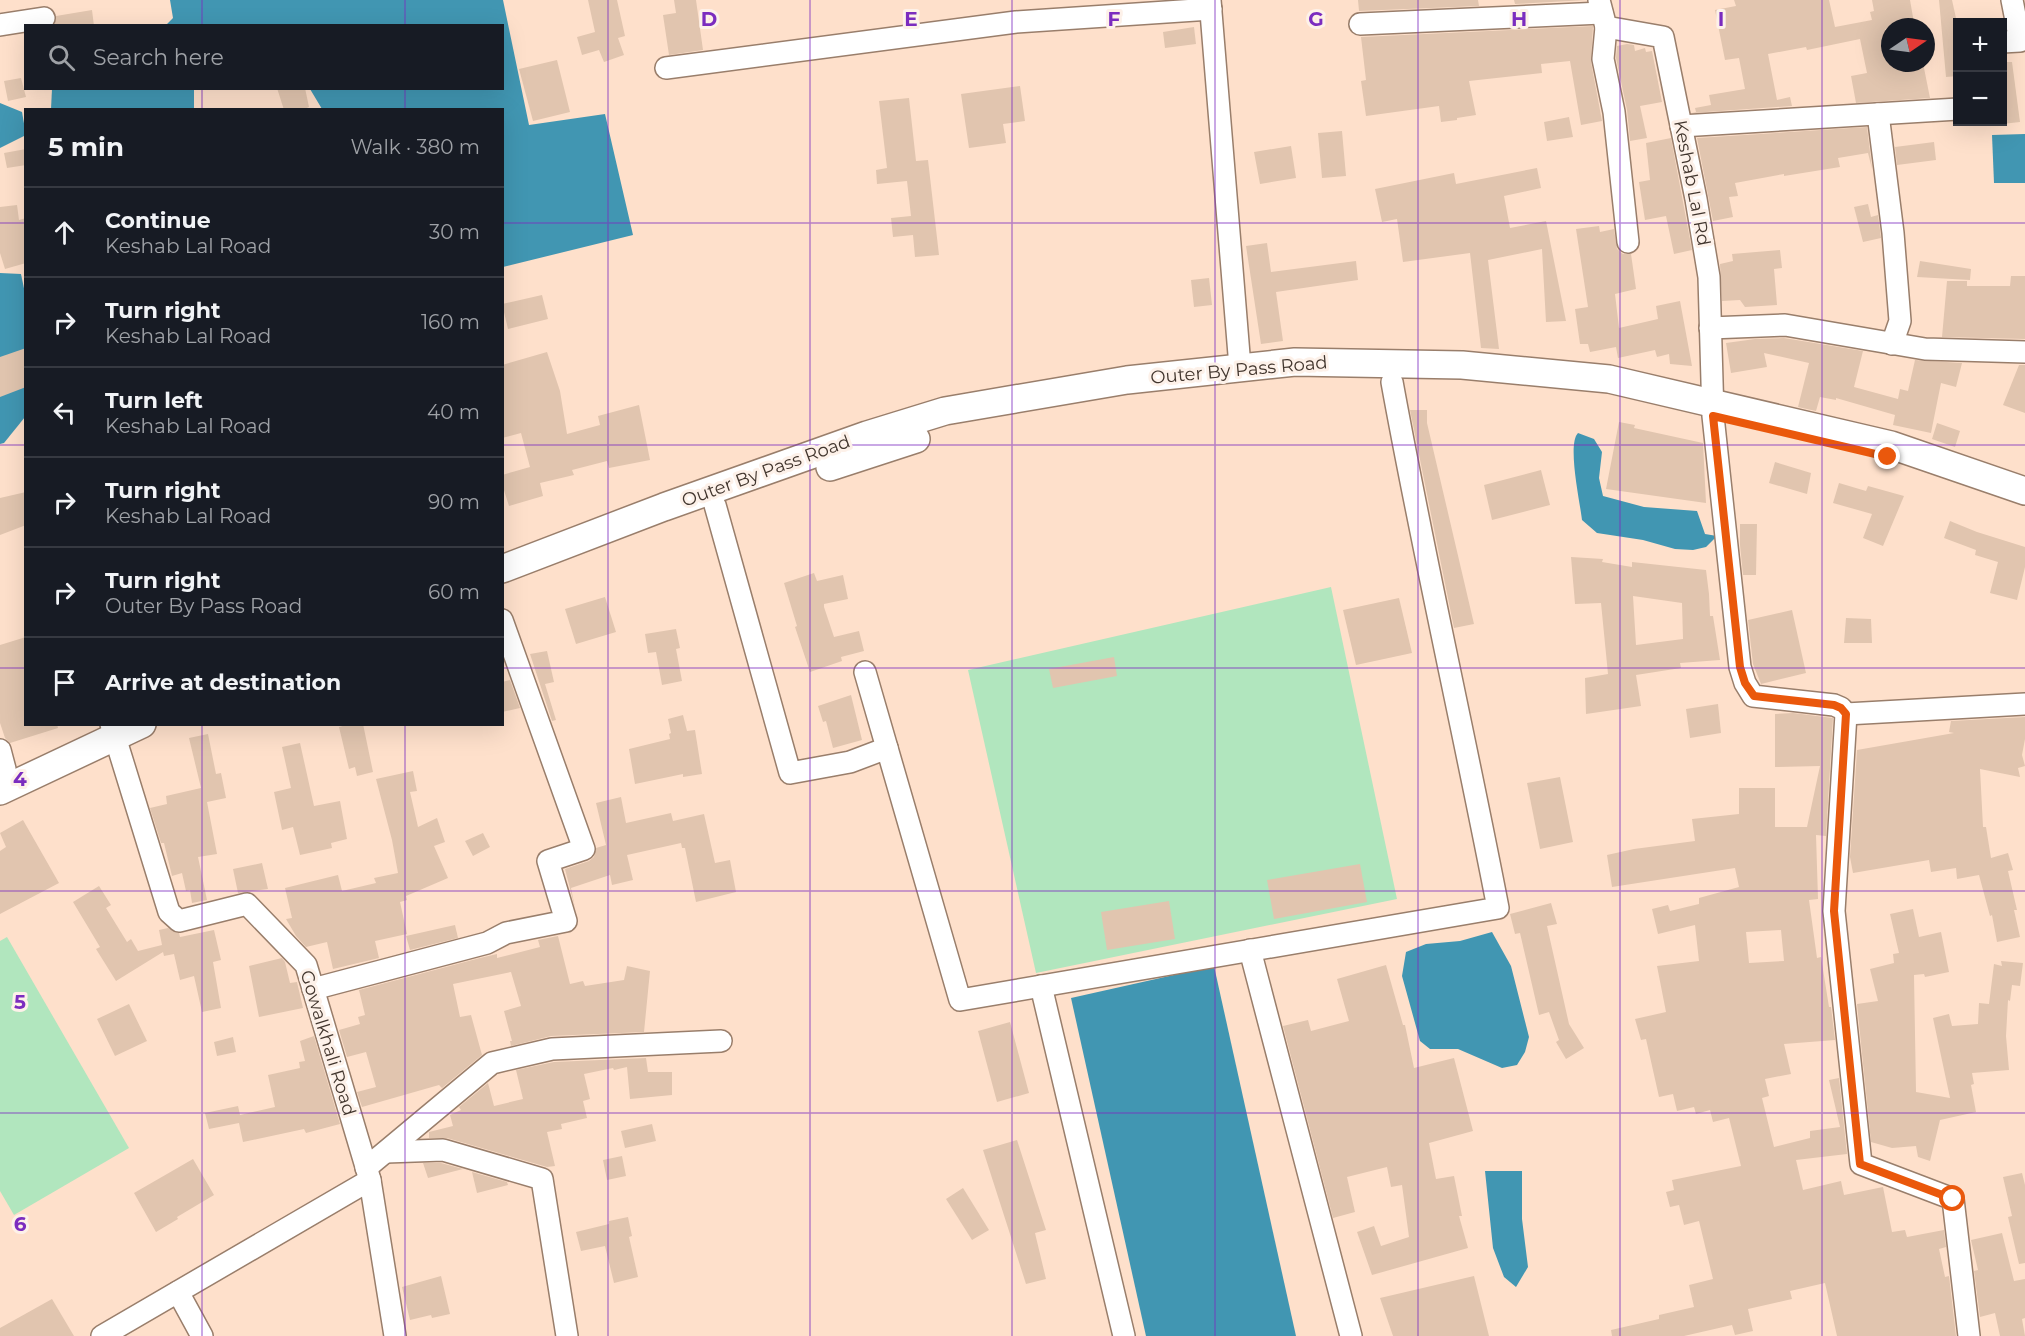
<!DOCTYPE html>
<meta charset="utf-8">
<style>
body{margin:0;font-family:Montserrat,sans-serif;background:#242831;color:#f1f3f6}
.controls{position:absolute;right:18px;top:18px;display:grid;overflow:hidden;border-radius:0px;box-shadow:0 6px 24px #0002}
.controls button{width:54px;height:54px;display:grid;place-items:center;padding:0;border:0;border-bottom:2px solid #363941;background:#171b24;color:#f1f3f6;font:30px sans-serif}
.compass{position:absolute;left:1881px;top:18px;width:54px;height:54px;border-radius:50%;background:#171b24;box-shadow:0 6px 24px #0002;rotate:77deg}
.stop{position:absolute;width:18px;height:18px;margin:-14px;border:4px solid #ea580c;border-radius:50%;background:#fff}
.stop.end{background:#ea580c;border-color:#fff;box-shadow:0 2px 6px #0008}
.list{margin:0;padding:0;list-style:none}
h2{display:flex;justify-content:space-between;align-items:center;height:78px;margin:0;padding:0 24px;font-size:26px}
h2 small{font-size:20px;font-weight:400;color:#9ea1a6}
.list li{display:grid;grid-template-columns:39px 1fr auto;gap:18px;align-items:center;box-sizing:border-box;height:90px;padding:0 24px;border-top:2px solid #363941}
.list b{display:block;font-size:22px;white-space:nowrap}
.list p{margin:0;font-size:20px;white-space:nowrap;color:#9ea1a6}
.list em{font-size:20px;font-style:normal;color:#9ea1a6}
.icon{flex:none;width:33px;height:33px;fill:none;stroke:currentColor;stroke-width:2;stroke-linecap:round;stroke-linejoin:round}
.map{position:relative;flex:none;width:2025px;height:1336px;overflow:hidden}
.search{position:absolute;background:#171b24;box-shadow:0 6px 24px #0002;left:24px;top:24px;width:480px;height:66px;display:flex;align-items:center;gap:15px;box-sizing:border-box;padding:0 21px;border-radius:0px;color:#9ea1a6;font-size:22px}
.panel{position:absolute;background:#171b24;box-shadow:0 6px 24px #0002;left:24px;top:108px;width:480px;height:618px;border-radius:0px}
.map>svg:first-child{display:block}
.green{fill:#b1e6be}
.water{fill:#4196b2}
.building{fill:#e1c5af;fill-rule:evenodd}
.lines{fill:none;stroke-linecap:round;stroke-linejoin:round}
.minor-casing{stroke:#997e6b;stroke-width:24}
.major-casing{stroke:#997e6b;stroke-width:30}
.minor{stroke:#fff;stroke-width:21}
.major{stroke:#fff;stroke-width:27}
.route{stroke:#ea580c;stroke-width:8}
.grid{fill:none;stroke:#7b2cbf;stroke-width:1.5;stroke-opacity:0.55}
.labels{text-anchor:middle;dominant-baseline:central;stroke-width:6;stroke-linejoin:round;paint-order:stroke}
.street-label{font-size:18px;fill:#41352d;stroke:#fdf1e9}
.grid-label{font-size:20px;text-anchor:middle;font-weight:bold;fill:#7b2cbf;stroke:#fdf1e9;stroke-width:6;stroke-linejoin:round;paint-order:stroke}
</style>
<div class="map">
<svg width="2025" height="1336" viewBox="0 0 2025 1336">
<rect width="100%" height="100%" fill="#fee0cb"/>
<g class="green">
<polygon points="1331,587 1397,899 1036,973 968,670"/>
<polygon points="7,937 129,1148 14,1215 0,1191 0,941"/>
</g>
<g class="water">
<polygon points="170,0 503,0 529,125 605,114 633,235 503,267 502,110 322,109 310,89 502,88 502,26 166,25 173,18"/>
<polygon points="52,89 194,89 194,109 51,109"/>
<polygon points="0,103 22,112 26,135 0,148"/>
<polygon points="2025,134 2025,183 1994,183 1992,135"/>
<polygon points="0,273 21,274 26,298 25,417 4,443 0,444"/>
<path d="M1578,433L1594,439L1602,452L1599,478L1603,496L1644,507L1697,511L1705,534L1717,536L1706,547L1693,550L1675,549L1643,540L1597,533L1582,520C1580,502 1567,444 1578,433Z"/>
<polygon points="1492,932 1511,966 1529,1037 1525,1052 1517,1065 1502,1068 1458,1049 1430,1049 1420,1041 1402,976 1406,952 1426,944 1460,941"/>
<polygon points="1214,966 1296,1336 1146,1336 1071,998"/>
<polygon points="1485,1171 1522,1171 1522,1219 1528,1267 1516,1287 1504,1277 1493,1248"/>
</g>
<g class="building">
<polygon points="588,0 617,0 625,36 618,38 624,55 604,62 599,50 582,55 577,37 595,32"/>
<polygon points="674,0 696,0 703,50 669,55 663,15 676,13"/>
<polygon points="1358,0 1478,0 1479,6 1359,11"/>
<polygon points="1514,0 1587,0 1515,4"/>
<polygon points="1734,0 1829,0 1835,27 1872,20 1870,12 1874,11 1872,0 1910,0 1914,23 1885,29 1890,63 1923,63 1930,98 1856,103 1851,76 1867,73 1860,39 1807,50 1806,47 1768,54 1777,100 1790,97 1792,106 1692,113 1696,112 1695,108 1711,105 1709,95 1745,89 1739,58 1725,60 1715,10 1736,6"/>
<polygon points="1939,0 1952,0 1958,27 1958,76 1946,77"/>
<polygon points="92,10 94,26 54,26 56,16"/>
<polygon points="1593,26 1591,62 1602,121 1581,125 1570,61 1541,64 1542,73 1469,81 1476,115 1457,118 1457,120 1441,122 1439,106 1366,116 1361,81 1366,80 1361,37"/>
<polygon points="1194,27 1196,44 1165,48 1163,32"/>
<polygon points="1627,44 1634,45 1635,51 1645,48 1646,52 1652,51 1662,102 1640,106 1647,138 1630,141 1627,110 1616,58 1617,46"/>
<polygon points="557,60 570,112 533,121 519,69"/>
<polygon points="2002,62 2012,62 2020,122 2002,124"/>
<polygon points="21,78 26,97 8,101 4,81"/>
<polygon points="1020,86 1025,121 1003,124 1006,143 969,148 961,94"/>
<polygon points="277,88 305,88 309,107 302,110 284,110"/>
<polygon points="909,98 916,161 928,160 939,255 915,257 913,235 893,237 891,218 911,216 907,181 877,184 876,170 887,168 879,101"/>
<polygon points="1569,117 1573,137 1547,141 1544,122"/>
<polygon points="1867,127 1872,169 1868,153 1838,158 1840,167 1784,176 1784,174 1735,183 1738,196 1729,197 1733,217 1713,221 1697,138"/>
<polygon points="1342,131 1346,176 1322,178 1318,133"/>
<polygon points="1671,138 1692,250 1674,254 1666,216 1645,220 1639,182 1650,180 1646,143"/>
<polygon points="1934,142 1936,160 1897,165 1895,147"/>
<polygon points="1291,146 1296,178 1260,184 1254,152"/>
<polygon points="26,149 26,165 7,168 4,153"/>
<polygon points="1537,168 1541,188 1504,196 1510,228 1546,221 1566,321 1546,322 1542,249 1488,260 1499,349 1481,348 1470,253 1403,262 1397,219 1382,222 1375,189 1454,173 1456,184"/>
<polygon points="1868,204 1871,217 1878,215 1881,238 1863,242 1854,207"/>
<polygon points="17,205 19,220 26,218 26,263 5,269 0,253 0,207"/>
<polygon points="1599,226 1600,232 1614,229 1617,249 1623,254 1631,254 1636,289 1615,294 1619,328 1658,319 1656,306 1680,301 1692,366 1670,364 1669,354 1657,357 1655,350 1618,358 1616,347 1590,352 1588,344 1580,344 1575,309 1588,307 1576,229"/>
<polygon points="1267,243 1271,272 1356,261 1358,280 1276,292 1283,341 1261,344 1246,246"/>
<polygon points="1780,250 1782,268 1774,269 1777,305 1745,307 1740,300 1722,301 1720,264 1733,261 1732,254"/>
<polygon points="1920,261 1971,269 1970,280 1917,277"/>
<polygon points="2011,276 2025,276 2025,339 1942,337 1947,281 1967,281 1967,286 2010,286"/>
<polygon points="1209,278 1212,305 1194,307 1191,280"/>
<polygon points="542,295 548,319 508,329 502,304"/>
<polygon points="1784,338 1863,351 1854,387 1898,399 1900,389 1908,391 1915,360 1962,363 1956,387 1941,383 1931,433 1893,425 1895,415 1836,398 1836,400 1820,397 1816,411 1798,407 1809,363 1764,353 1767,367 1731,373 1726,343 1755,339"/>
<polygon points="26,348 26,387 0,397 0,357"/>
<polygon points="547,352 560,391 567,434 600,425 598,416 639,405 650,460 609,468 607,461 572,470 574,475 540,483 543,496 509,506 502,484 502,475 530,467 521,433 502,438 502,365"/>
<polygon points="2019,365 2025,365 2025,413 2003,405"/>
<polygon points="1410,410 1427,410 1427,423 1474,624 1454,628"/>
<polygon points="1619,422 1635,425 1634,428 1703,443 1706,503 1606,489"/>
<polygon points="1937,423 1960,431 1955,447 1932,439"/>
<polygon points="1775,462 1811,473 1807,494 1769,483"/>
<polygon points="1541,470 1550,505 1492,520 1484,485"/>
<polygon points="1839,483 1866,491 1868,486 1904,496 1883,546 1863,538 1872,514 1833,503"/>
<polygon points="26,492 26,525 0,535 0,498"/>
<polygon points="1950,521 1977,532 2025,547 2025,567 2017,600 1990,593 1998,562 1975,555 1976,550 1944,538"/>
<polygon points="1740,524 1757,524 1756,575 1743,575 1740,545"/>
<path d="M1571,557L1603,559L1602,562L1632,567V562L1706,570L1709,594L1710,616H1713L1720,660L1680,663L1681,668L1636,675L1641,706L1586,714L1585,678L1608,674L1601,603L1575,604ZM1633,596L1682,603L1683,639L1636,645Z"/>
<polygon points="814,573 817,581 843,575 848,599 824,604 824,607 834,637 859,631 864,651 841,657 842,661 810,672 795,627 797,626 784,583"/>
<polygon points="605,597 616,632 576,644 565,609"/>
<polygon points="1399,598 1412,653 1356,665 1343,610"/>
<polygon points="1792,610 1806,673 1761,684 1753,664 1748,620"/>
<polygon points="1846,618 1871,619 1872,643 1844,643"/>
<polygon points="676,629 680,648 676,649 682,681 662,685 656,652 648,653 645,634"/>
<polygon points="26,637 26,724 57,724 58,728 10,743 5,738 0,723 0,645"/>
<polygon points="547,651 554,682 545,684 556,720 552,721 530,654"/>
<polygon points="1114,657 1117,676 1053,688 1049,669"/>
<polygon points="510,680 520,708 502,712 502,682"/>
<polygon points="851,695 862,740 833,748 826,721 823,722 818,706"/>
<polygon points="1718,704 1721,733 1690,738 1686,709"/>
<path d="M1793,713L1833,718L1826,836L1816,835L1818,899L1809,900L1817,958L1821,957L1829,1007H1831L1835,1040L1784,1044L1791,1074L1765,1079L1769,1096L1762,1098L1774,1147L1810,1138V1131L1840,1127L1829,1080L1839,1078L1847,1154L1796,1160L1803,1190L1841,1181L1844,1195L1883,1187L1892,1232L1905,1230L1907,1237L1944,1230L1946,1247L1939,1249L1945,1277L1949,1276L1956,1336H1837L1825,1283L1790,1291L1792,1299L1748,1309L1753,1331L1735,1335L1732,1325L1684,1336H1612L1611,1330L1659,1319V1315L1694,1307L1689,1285L1713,1279L1699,1221L1684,1225L1679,1205L1670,1207L1666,1192L1674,1190L1672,1180L1741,1166L1729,1118L1713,1122L1710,1110L1696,1114L1694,1107L1677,1111L1673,1094L1659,1097L1646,1039L1641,1040L1635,1019L1666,1012L1657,966L1699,961L1695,925L1658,934L1652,909L1668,905L1670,911L1699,904V898L1739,887L1735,868L1612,887L1607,855L1634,849L1695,841L1692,819L1739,814V788H1775V827H1807L1820,766L1775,767V714ZM1781,930L1784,961L1749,963L1746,932Z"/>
<polygon points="683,715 687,731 695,730 702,774 683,777 683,774 635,784 629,749 670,739 669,734 671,733 668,719"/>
<polygon points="2025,717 2025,739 2022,755 2025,766 2018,768 2020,777 1980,769 1983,827 1986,827 1991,858 2008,853 2013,870 2008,871 2017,910 2014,910 2020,937 1997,942 1992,915 1990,916 1979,875 1957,879 1956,868 1931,872 1929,860 1853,873 1850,857 1857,750 1954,733 1949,732 1951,721"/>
<polygon points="350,724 363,724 373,772 357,776 355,767 349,769 339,727"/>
<polygon points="208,734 216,774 221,773 226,798 207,802 217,854 198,857 207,900 192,903 190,890 186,891 182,873 172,876 164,843 161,843 150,808 167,804 166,796 201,788 189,738"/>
<polygon points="300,743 314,806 340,801 347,839 331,843 332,848 300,855 293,827 282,830 274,792 291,788 282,747"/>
<polygon points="413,771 417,791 410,792 418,827 437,818 445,842 434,846 448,878 406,896 407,900 400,902 407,934 375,941 379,958 333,969 327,942 306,947 296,936 286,919 292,918 285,888 338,875 342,891 376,883 374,878 398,873 392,840 376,779"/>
<polygon points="1560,777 1573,842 1540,849 1527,783"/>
<polygon points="621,797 626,823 671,813 673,821 704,814 715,863 730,860 736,892 696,902 685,848 682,848 681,843 627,855 633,880 612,885 610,875 571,888 575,908 565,869 589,861 594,857 596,848 606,845 596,803"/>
<polygon points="23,820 59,883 0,914 0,851 6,847 0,833"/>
<polygon points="483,833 490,847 473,856 465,841"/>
<polygon points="262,863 268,889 238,893 233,869"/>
<polygon points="1360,864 1367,902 1274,919 1267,880"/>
<polygon points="99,886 111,905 106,908 127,942 131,939 138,951 162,945 159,930 168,928 179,933 180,937 214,930 221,960 213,962 221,1008 202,1012 194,976 180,980 174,954 164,956 163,952 116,981 96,949 100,947 73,902"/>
<polygon points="1169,901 1175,939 1107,950 1101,912"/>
<polygon points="1551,903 1557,924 1547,926 1569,1024 1584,1048 1566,1059 1556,1042 1559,1040 1549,1012 1539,1015 1520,933 1515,934 1510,914"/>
<polygon points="1913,909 1919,937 1941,932 1949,972 1925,977 1924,974 1914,975 1916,1092 1950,1098 1933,1018 1949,1014 1952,1026 1978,1024 1979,1003 1989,1004 1994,964 2002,966 2001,961 2023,963 2020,986 2012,985 2010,1001 2008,1000 2006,1036 2009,1070 1972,1073 1974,1084 1971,1085 1976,1112 1940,1120 1930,1161 1918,1157 1916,1146 1892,1148 1871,1142 1857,1004 1878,1001 1870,969 1894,963 1893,954 1899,953 1890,914"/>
<polygon points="455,925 458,938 410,950 406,936"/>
<polygon points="558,936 570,984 583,981 585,986 624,980 627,966 650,971 644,1032 551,1036 511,1046 510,1041 512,1041 504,1011 521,1006 511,972 453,984 460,1017 471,1015 482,1055 442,1088 439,1085 362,1107 357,1092 376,1087 366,1052 347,1057 339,1030 360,1024 358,1017 365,1015 359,990 480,958 497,954 497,958 540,947 538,940"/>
<polygon points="282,958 285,962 290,983 297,982 303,1008 259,1017 249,966"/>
<polygon points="1386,965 1403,1025 1405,1025 1414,1068 1454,1058 1473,1131 1429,1143 1436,1179 1454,1176 1462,1216 1459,1216 1468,1248 1372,1275 1357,1232 1374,1226 1381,1246 1409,1237 1402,1185 1391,1187 1387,1167 1347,1177 1355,1212 1333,1218 1283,1026 1308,1020 1311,1031 1349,1021 1337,979"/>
<polygon points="129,1004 147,1041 115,1056 97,1019"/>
<polygon points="1010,1022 1029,1093 997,1102 978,1031"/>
<polygon points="314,1036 340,1124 306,1133 304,1129 243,1142 239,1123 209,1129 205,1113 238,1106 240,1115 275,1107 268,1075 300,1068 299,1062 305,1061 300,1041"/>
<polygon points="233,1037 236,1052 217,1056 214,1042"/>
<polygon points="646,1058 648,1072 672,1072 672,1095 630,1099 627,1067 614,1070 613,1068 584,1074 590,1099 583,1101 587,1118 561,1124 562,1129 547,1132 555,1166 547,1167 447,1138 429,1138 429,1132 453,1126 450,1115 461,1110 459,1107 488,1083 494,1106 523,1099 516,1070 554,1062"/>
<polygon points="652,1124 656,1141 625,1148 621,1131"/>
<polygon points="1017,1140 1046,1230 1035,1233 1046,1279 1026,1284 983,1150"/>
<polygon points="622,1156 626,1176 607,1180 603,1160"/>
<polygon points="193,1159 214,1195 177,1217 178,1219 156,1232 134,1193"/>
<polygon points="423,1163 441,1163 463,1169 428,1178"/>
<polygon points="472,1172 507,1182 508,1185 477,1193"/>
<polygon points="2022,1173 2025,1185 2025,1263 2019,1264 2008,1217 2012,1216 2003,1177"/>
<polygon points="963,1188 989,1230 972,1240 946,1199"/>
<polygon points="628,1217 632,1236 629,1237 638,1277 614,1283 605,1246 581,1251 576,1232 609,1224 609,1221"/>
<polygon points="2002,1233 2014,1281 2025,1279 2025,1318 2022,1319 2025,1336 2000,1336 1995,1313 1980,1317 1974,1271 1978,1270 1971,1240"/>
<polygon points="441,1276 450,1314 432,1318 431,1315 410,1320 402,1287"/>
<polygon points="1474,1276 1489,1336 1393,1336 1380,1298"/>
<polygon points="52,1299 74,1336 0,1336 0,1328"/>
</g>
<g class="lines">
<g class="minor-casing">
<g id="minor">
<polyline points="1210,0 1240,367"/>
<polyline points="1599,0 1606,27 1663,37 1696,199 1709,277 1713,416 1740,667 1745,683 1753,696 1834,705 1841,708 1846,714 1834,911 1861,1164 1953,1199 1969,1336"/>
<polyline points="1360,24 1602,13"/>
<polyline points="0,25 44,18"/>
<polyline points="1606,27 1603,59 1614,112 1628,242"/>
<polyline points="2002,42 2020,41 2012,0"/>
<polyline points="666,68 1016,22 1211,9"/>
<polyline points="1878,114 1893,233 1900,321 1892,344"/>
<polyline points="1681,126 1958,109"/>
<polyline points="1710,328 1785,325 1925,349 2025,352"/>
<polyline points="715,505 790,773 850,762 887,748"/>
<path d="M865,672L960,1000L1498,908C1464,732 1424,558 1392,382"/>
<polyline points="1846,714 2025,704"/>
<polyline points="111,724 169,912 179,921 247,904 306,965 370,1180 395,1336"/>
<polyline points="0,750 5,769"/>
<polyline points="1250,950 1351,1336"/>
<polyline points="1041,986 1124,1336"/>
<polyline points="313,989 487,943 506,933 566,921 548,861 584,849 502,620"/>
<polyline points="386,1152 443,1150 542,1179 567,1336"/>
<polyline points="366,1168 492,1063 552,1049 721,1041"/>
<polyline points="178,1292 202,1336"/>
<polyline points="102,1336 370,1180"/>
</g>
</g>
<g class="major-casing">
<g id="major">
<polyline points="830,467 916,439"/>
<polyline points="502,569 664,507 867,435 945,411 1127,380 1295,362 1462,365 1609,379 1891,445 2025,491"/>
<polyline points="0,791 142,724"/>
</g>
</g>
<use href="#minor" class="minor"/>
<use href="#major" class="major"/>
</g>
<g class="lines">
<polyline class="route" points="1888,457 1713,416 1740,667 1745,683 1754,696 1834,705 1841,708 1846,714 1834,911 1860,1164 1953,1199"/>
</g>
<path class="grid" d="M202,0V26M405,0V26M608,0V1336M810,0V1336M1012,0V1336M1215,0V1336M1418,0V1336M1620,0V1336M1822,0V1336M202,88V110M405,88V110M0,223H26M502,223H2025M0,445H26M502,445H2025M0,668H26M502,668H2025M202,724V1336M405,724V1336M0,891H2025M0,1113H2025"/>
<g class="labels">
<g class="street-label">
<text transform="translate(1692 183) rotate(79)">Keshab Lal Rd</text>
<text transform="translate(1239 370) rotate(-5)">Outer By Pass Road</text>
<text transform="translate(766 471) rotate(-20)">Outer By Pass Road</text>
<text transform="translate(328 1043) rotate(73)">Gowalkhali Road</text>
</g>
</g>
<g class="grid-label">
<text x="709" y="26">D</text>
<text x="911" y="26">E</text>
<text x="1114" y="26">F</text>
<text x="1316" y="26">G</text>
<text x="1519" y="26">H</text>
<text x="1721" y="26">I</text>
<text x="20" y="786">4</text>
<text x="20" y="1009">5</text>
<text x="20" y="1231">6</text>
</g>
</svg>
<div class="controls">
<button>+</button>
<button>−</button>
</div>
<svg class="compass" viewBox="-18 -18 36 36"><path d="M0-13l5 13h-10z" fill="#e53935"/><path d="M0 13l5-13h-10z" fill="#9ea1a6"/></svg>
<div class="stop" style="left:1953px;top:1199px"></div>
<div class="stop end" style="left:1888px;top:457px"></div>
<div class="search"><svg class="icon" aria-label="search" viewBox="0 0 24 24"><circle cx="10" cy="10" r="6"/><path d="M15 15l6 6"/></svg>Search here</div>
<section class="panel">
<h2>5 min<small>Walk · 380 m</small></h2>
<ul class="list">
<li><svg class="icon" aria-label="ahead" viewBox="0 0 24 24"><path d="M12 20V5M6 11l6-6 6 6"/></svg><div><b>Continue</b><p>Keshab Lal Road</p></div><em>30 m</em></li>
<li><svg class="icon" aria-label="right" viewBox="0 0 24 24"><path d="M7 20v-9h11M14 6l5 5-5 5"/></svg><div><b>Turn right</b><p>Keshab Lal Road</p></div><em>160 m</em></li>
<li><svg class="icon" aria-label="left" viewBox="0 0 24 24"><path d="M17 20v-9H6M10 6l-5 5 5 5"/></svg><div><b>Turn left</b><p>Keshab Lal Road</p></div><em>40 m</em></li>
<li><svg class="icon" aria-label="right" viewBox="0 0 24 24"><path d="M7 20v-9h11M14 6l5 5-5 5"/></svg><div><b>Turn right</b><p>Keshab Lal Road</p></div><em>90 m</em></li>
<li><svg class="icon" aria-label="right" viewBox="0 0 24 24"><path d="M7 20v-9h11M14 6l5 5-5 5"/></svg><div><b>Turn right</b><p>Outer By Pass Road</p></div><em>60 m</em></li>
<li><svg class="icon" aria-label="arrive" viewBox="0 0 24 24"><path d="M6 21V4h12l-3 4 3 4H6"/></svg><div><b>Arrive at destination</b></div></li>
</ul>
</section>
</div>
